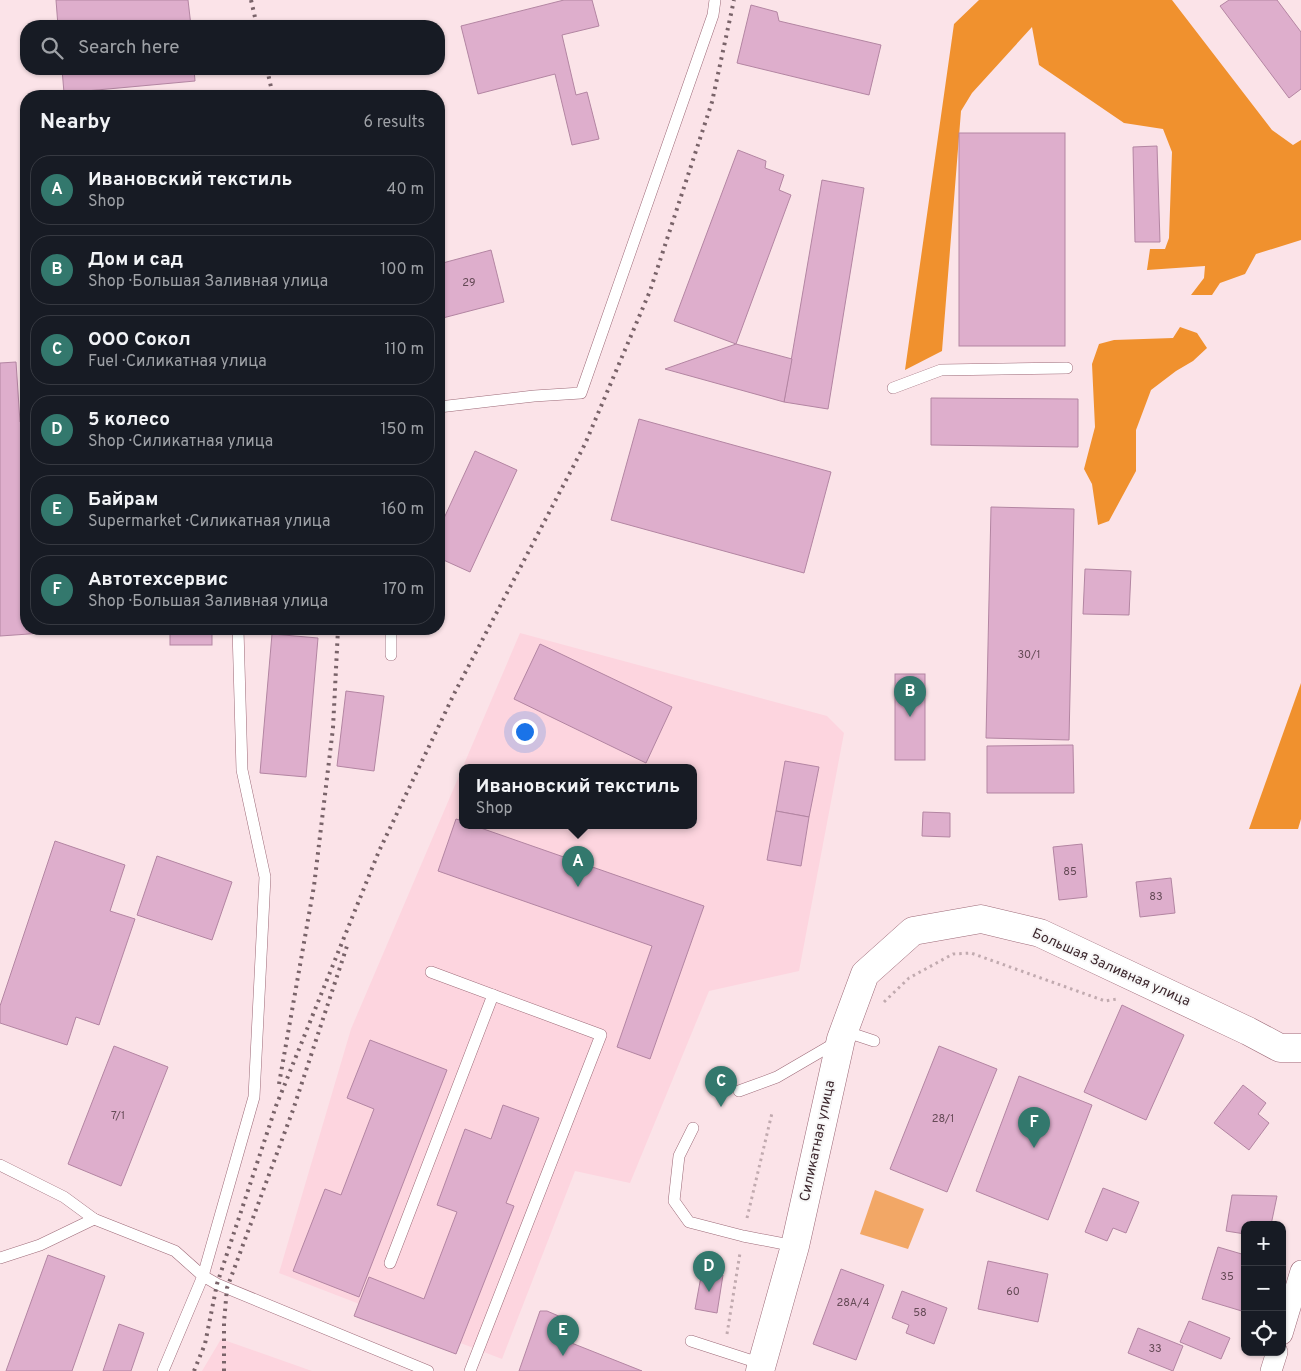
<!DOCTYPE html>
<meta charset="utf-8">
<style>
body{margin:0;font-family:Overpass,sans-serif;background:#20242c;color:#f1f3f6}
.controls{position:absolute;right:15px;bottom:15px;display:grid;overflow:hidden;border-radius:10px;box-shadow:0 1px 4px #0004}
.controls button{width:45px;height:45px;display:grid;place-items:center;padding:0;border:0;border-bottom:1px solid #363941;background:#171b24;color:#f1f3f6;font:25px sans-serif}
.you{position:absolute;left:524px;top:731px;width:18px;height:18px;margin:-12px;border:4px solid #fff;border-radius:50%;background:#1a73e8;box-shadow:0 0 0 8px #1a73e833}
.badge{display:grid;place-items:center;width:32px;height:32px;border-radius:50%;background:#33786d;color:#fff;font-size:16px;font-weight:700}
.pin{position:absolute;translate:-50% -41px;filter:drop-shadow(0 1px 2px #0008)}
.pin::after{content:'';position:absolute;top:26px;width:18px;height:15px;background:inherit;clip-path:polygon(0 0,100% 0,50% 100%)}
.popup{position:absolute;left:459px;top:764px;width:238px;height:65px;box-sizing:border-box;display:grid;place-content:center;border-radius:10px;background:#171b24;filter:drop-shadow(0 1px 4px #0005);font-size:16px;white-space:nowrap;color:#9ea1a6}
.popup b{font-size:19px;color:#f1f3f6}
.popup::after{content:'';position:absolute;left:50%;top:100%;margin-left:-10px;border:10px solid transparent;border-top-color:#171b24}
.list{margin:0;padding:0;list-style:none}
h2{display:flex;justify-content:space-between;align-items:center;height:65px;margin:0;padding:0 20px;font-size:21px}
h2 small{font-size:16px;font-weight:400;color:#9ea1a6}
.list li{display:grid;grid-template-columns:32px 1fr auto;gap:15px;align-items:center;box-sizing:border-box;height:70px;margin:0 10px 10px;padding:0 10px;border:1px solid #363941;border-radius:20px}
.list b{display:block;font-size:19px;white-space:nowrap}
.list p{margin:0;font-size:16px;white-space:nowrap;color:#9ea1a6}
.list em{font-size:16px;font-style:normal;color:#9ea1a6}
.icon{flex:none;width:28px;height:28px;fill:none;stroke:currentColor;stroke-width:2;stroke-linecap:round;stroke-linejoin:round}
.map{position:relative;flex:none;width:1301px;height:1371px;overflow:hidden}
.search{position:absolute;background:#171b24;box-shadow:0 1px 4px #0004;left:20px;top:20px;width:425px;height:55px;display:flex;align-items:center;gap:12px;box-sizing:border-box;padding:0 18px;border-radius:20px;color:#9ea1a6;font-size:19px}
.panel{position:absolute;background:#171b24;box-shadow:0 1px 4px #0004;left:20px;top:90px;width:425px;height:545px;border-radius:20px}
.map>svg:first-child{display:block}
.built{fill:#fdd5df;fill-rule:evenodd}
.green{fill:#f2a766}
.forest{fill:#f0912e}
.building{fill:#deaecc;stroke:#b385a2}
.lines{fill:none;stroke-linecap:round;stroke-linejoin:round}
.lane-casing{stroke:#9d6a78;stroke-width:12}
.street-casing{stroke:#9d6a78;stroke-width:22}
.secondary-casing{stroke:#9d6a78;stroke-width:29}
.path{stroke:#c1aaaf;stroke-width:3;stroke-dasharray:2.5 4;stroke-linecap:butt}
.lane{stroke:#fff;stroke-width:11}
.street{stroke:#fff;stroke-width:21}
.secondary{stroke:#fff;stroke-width:28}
.rail{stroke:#796369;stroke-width:4;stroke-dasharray:2.5 5;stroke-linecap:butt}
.labels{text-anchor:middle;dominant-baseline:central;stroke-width:4;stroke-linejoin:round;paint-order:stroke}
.number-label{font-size:11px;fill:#654a56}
.street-label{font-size:14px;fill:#3d282e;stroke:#f7f7f7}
</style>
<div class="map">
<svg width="1301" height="1371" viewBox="0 0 1301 1371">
<rect width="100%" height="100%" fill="#fbe3e8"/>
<g class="built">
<path d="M520,633L827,716L844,733L799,971L709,991L630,1183L575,1171L502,1359L279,1273L351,1029ZM463,768H693V826H463Z"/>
<polygon points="221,1339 312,1371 202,1371"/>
</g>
<polygon class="green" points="875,1190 924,1209 908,1249 860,1234"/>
<g class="forest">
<polygon points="979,0 1172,0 1272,130 1293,145 1301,140 1301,240 1256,254 1245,274 1220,283 1212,295 1191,295 1204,278 1205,266 1147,270 1150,249 1165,249 1169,238 1172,152 1163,129 1124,123 1039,65 1032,27 972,93 961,111 942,351 905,370 954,24"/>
<polygon points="1180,327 1197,333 1207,348 1193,361 1176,371 1151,390 1136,430 1136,471 1109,521 1098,525 1092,484 1084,469 1095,427 1092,364 1099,344 1114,340 1173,338"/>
<polygon points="1301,683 1301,819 1298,829 1249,829"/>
</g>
<g class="building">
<polygon points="56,0 188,0 191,26 58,26"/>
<polygon points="564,0 592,0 599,26 562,35 576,95 587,92 599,139 572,145 555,74 478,94 461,26"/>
<polygon points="1229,0 1277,0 1301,32 1301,89 1289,98 1220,6"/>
<polygon points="751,5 777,12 779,21 881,45 869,95 737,63"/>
<polygon points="62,69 194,69 195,81 64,93"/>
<rect x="959" y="133" width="106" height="213"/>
<polygon points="1157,146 1160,242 1135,242 1133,147"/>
<polygon points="738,150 766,161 765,168 784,175 779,190 791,195 736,344 674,321"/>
<polygon points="822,180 864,188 828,409 784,402"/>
<polygon points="491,250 504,302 439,319 439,264"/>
<polygon points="736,344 792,359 784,402 665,369"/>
<polygon points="16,362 20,422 26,421 26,629 72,629 72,631 0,636 0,363"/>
<polygon points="931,398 1078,399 1078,447 931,445"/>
<polygon points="639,419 831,472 804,573 611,520"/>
<polygon points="475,451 517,470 470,572 439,558 439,529"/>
<polygon points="991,507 1074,509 1069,740 986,738"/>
<polygon points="1085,569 1131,571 1129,615 1083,614"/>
<rect x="170" y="629" width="42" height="16"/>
<polygon points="272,634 318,638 306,777 260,773"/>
<polygon points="540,644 672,707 646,763 514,699"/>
<rect x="895" y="674" width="30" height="86"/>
<polygon points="346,691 384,696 374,771 337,766"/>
<polygon points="1073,745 1074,793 987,793 987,746"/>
<polygon points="785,761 819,767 809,817 776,811"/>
<polygon points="776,811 809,817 801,866 767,860"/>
<polygon points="923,812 950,813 950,837 922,836"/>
<polygon points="456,819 463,821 463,826 475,826 704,906 650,1059 617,1047 652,946 438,871"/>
<polygon points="55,841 125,865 110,911 135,919 99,1025 76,1017 67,1045 0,1023 0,1006"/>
<polygon points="1082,844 1087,897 1059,900 1053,847"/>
<polygon points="157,856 232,882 212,940 137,915"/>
<polygon points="1171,878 1175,913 1140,917 1136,882"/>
<polygon points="1122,1005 1184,1035 1146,1120 1084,1092"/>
<polygon points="370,1040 447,1070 359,1297 293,1271 325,1189 341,1195 374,1109 347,1098"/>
<polygon points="114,1046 168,1067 121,1186 68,1164"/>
<polygon points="939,1046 997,1069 947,1192 890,1169"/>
<polygon points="1019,1076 1092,1105 1048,1220 976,1191"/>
<polygon points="1243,1085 1266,1103 1258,1114 1269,1123 1249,1150 1214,1123"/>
<polygon points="503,1105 539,1118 506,1203 514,1206 456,1354 354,1316 369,1277 424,1299 457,1212 437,1205 465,1129 491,1139"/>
<polygon points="1103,1188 1139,1202 1126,1233 1113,1228 1107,1241 1085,1232"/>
<polygon points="1232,1195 1277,1196 1271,1225 1245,1225 1245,1234 1226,1231"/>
<polygon points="1218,1247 1245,1255 1245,1312 1202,1299"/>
<polygon points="48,1255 105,1276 72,1371 6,1371"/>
<polygon points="988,1261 1048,1274 1038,1322 978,1309"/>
<polygon points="841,1269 884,1285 856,1360 813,1344"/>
<polygon points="702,1271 723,1275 717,1313 695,1309"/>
<polygon points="902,1291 947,1308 934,1344 906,1333 909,1325 892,1318"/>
<polygon points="540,1311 547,1311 568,1320 564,1340 642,1371 519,1371"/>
<polygon points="1189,1321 1230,1338 1221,1359 1180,1342"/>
<polygon points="119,1324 144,1333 131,1371 103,1371"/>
<polygon points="1138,1328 1183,1346 1173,1371 1128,1353"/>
</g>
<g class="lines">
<g class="lane-casing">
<g id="lane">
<polyline points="893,388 941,370 1067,368"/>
<polyline points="439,407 534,396 581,393 713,15 715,0"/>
<polyline points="391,655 391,629"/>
<polyline points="431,972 601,1035 470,1371"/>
<polyline points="844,1031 874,1041"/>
<polyline points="739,1091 777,1077 837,1042"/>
<polyline points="693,1128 679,1156 674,1201 689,1222 743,1236 795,1246"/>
<polyline points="0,1165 64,1197 94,1219 175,1251 203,1276 254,1097 265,877 242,770 238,629"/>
<polyline points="0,1258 40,1245 94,1219"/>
<polyline points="390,1263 493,995"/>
<polyline points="691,1341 762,1364"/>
<polyline points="163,1371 203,1276 217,1284 428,1371"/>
</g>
</g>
<g class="street-casing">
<g id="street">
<polyline points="1282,1334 1301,1271"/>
<polyline points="1271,1371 1277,1352"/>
</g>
</g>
<g class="secondary-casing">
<polyline id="secondary" points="760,1371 795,1246 841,1039 865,974 913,931 981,919 1040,933 1248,1031 1280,1048 1301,1048"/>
</g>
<g class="path">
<polyline points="884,1002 909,978 953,954 971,953 1105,1001 1117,999"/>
<polyline points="747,1218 772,1113"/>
<polyline points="727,1334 740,1253"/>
</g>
<use href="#lane" class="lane"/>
<use href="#street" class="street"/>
<use href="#secondary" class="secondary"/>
<g class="rail">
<polyline points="251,0 257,26"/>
<polyline points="267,69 273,96"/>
<polyline points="279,1084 314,886 333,728 338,629"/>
<polyline points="194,1371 205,1344 217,1284 276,1106 379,851 455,692 585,444 650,291 712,102 734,0"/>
<polyline points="224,1371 224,1322 227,1288 293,1110 348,943"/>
</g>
</g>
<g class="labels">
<g class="number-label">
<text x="469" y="283">29</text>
<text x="1029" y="655">30/1</text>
<text x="1070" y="872">85</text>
<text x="1156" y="897">83</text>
<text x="118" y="1116">7/1</text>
<text x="943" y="1119">28/1</text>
<text x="1227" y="1277">35</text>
<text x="1013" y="1292">60</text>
<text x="853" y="1303">28А/4</text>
<text x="920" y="1313">58</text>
<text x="1155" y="1349">33</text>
</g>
<g class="street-label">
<text transform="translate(1111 968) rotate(24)">Большая Заливная улица</text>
<text transform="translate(818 1141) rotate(-78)">Силикатная улица</text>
</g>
</g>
</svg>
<div class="controls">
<button>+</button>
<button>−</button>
<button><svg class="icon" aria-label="locate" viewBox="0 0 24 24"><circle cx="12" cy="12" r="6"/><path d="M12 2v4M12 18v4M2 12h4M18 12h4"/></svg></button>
</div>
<div class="you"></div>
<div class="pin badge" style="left:578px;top:887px">A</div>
<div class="popup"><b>Ивановский текстиль</b>Shop</div>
<div class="pin badge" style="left:910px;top:717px">B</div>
<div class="pin badge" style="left:721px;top:1107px">C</div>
<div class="pin badge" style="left:709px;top:1292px">D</div>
<div class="pin badge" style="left:563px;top:1356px">E</div>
<div class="pin badge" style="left:1034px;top:1148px">F</div>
<div class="search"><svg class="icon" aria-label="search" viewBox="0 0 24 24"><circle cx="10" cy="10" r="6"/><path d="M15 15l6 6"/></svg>Search here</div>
<section class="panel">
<h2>Nearby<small>6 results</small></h2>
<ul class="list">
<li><span class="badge">A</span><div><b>Ивановский текстиль</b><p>Shop</p></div><em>40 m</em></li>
<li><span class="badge">B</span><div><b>Дом и сад</b><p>Shop · Большая Заливная улица</p></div><em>100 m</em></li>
<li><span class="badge">C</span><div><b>ООО Сокол</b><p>Fuel · Силикатная улица</p></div><em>110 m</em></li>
<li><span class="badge">D</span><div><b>5 колесо</b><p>Shop · Силикатная улица</p></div><em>150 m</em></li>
<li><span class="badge">E</span><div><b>Байрам</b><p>Supermarket · Силикатная улица</p></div><em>160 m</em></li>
<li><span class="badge">F</span><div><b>Автотехсервис</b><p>Shop · Большая Заливная улица</p></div><em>170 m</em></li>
</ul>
</section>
</div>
